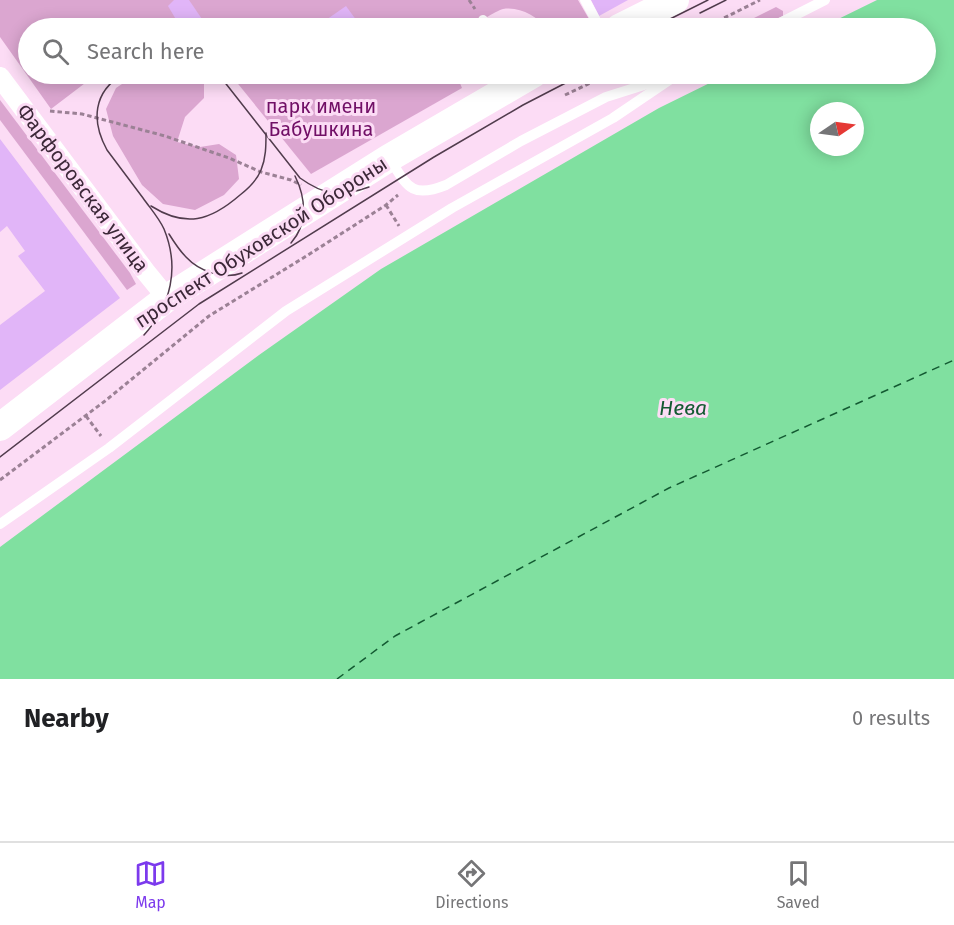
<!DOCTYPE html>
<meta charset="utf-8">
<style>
body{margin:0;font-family:"Fira Sans",sans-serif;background:#f6f6f6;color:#202124}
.compass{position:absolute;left:810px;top:102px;width:54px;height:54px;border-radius:50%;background:#fff;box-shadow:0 3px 15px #0003;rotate:77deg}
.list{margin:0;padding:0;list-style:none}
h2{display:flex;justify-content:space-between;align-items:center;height:78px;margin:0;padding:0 24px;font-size:26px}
h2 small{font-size:20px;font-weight:400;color:#757577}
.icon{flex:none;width:33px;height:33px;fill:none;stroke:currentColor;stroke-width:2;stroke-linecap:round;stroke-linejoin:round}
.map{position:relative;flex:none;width:954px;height:679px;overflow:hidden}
.search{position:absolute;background:#fff;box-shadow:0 3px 15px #0003;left:18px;right:18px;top:18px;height:66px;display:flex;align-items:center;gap:15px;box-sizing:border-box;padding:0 21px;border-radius:33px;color:#757577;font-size:22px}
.sheet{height:162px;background:#fff}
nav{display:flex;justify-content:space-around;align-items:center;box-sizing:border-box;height:84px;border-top:2px solid #e0e0e0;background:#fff;font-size:16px;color:#757577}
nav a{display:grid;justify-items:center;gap:3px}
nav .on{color:#7c3aed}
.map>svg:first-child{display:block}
.green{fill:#dba6d0}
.water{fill:#80e0a0;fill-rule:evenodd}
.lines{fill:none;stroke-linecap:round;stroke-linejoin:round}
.ferry{stroke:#135a32;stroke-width:1.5;stroke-dasharray:8 6;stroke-linecap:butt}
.building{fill:#e1b5f8}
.path{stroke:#9b8195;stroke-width:3;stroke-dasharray:4.5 3;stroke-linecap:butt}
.service{stroke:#fff;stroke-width:10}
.minor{stroke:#fff;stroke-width:20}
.secondary{stroke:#fff;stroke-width:28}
.tram{stroke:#513c4d;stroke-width:1.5}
.labels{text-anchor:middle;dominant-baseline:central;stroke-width:6;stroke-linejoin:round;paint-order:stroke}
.park-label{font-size:20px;fill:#710f66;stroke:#fcdcf5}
.street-label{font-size:20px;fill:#3c2838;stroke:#fcdcf5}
.water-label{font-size:21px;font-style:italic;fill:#135a32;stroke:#fcdcf5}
</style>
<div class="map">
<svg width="954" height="679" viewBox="0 0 954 679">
<rect width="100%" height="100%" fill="#fcdcf5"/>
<g class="green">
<path d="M0,0H578L589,19L570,28H547C537,17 520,6 503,9C495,11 477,24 469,28H28V74H97L51,109L0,37Z"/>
<polygon points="776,7 783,11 783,16 755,28 734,28"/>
<polygon points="137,74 192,74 204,82 204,98 185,117 177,142 200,147 219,144 236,155 239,179 224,195 195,210 163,204 142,185 113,136 106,109 116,88"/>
<polygon points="230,74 456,74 462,88 311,174"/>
<polygon points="0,100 130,273 136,284 127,290 0,120"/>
</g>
<path class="water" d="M877,0H954V679H0V547L259,355L381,269L659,108L728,74H926V28H820ZM819,111H855V147H819Z"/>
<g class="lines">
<polyline class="ferry" points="337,679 395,636 669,488 954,360"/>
</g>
<g class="building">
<polygon points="174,0 189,0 202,19 181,28 168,6"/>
<polygon points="591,0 628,0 599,16"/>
<polygon points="346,6 362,28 328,28 323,22"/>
<polygon points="0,139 120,298 0,390 0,325 45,291 18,256 25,251 7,226 0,232"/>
</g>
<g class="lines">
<g class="path">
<polyline points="469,0 475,9"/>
<polyline points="704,28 760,0"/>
<polyline points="565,95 609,74"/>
<polyline points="50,111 82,114 165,136 229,158 261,172 291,180 301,185"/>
<polyline points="386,205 399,226"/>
<polyline points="86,416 101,436"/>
<polyline points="0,480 105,401 209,316 308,255 386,205 398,195"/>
</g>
<g class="service">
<polyline points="585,0 600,28"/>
<polyline points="483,20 487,28"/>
<polyline points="770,28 825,0"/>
<path d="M390,159C407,186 411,199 446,185L521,141L606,97L666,78"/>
<polyline points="0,524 109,448 286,311 452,208 613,118 678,74"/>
</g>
<polyline class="minor" points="0,77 145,271 167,298"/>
<g class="secondary">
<polyline points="619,28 675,0"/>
<polyline points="0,427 167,298 389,158 533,74"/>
</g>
<g class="tram">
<polyline points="700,13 726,0"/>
<polyline points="652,28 708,0"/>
<path d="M123,74C93,92 91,121 107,150C119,166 131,182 143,198C150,208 159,218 164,229C180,268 171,305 144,335"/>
<path d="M214,74L223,80L300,178C325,196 341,197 369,187"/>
<path d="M151,206C186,228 210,221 240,195C249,188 257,180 261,170C266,158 266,146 266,133"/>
<path d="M169,234C174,242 179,250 186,257C199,271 223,280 242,273"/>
<path d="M291,243C308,224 306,198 295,176"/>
<polyline points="0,457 199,304 434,157 523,105 583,74"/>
</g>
</g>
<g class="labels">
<g class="park-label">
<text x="321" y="106">парк имени<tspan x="321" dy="23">Бабушкина</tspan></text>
</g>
<g class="street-label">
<text transform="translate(83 188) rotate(53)">Фарфоровская улица</text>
<text transform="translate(261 242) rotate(-33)">проспект Обуховской Обороны</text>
</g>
<g class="water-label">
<text x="683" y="408">Нева</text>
</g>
</g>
</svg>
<svg class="compass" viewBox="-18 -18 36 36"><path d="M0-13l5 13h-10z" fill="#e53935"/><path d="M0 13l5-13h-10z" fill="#757577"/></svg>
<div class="search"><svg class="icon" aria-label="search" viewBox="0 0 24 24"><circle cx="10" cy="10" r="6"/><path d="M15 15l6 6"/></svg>Search here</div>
</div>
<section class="sheet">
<h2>Nearby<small>0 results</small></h2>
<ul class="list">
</ul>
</section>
<nav>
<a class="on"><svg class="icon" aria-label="map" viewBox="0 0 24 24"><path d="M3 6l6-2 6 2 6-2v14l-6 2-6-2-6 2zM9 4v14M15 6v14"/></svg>Map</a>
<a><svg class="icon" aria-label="directions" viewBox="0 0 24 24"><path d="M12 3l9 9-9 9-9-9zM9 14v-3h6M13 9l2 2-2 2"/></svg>Directions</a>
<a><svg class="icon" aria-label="saved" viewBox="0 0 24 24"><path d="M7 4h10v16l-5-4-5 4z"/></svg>Saved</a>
</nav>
